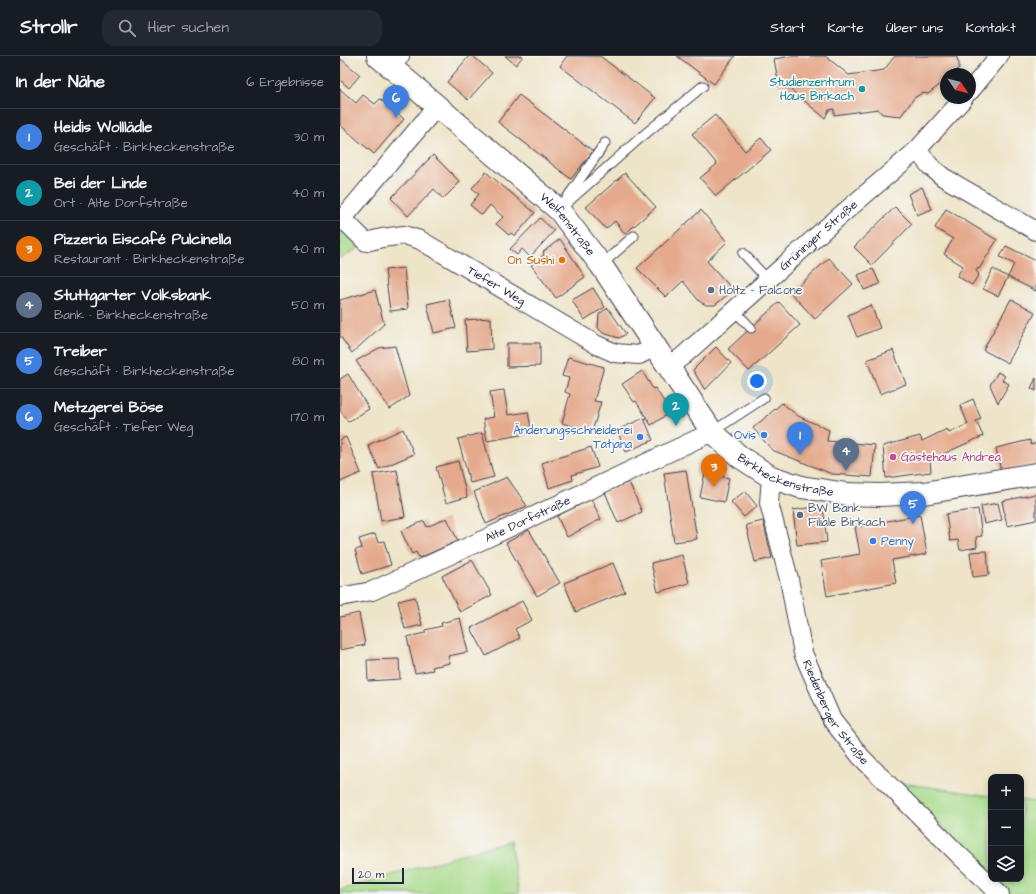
<!DOCTYPE html>
<html lang="de">
<meta charset="utf-8">
<style>
body{margin:0;font-family:"Architects Daughter",sans-serif;background:#242831;color:#f1f3f6}
.controls{position:absolute;right:12px;bottom:12px;display:grid;overflow:hidden;border-radius:8px;box-shadow:0 2px 6px #0003}
.controls button{width:36px;height:36px;display:grid;place-items:center;padding:0;border:0;border-bottom:1px solid #363941;background:#171b24;color:#f1f3f6;font:20px sans-serif}
.compass{position:absolute;left:600px;top:12px;width:36px;height:36px;border-radius:50%;background:#171b24;box-shadow:0 2px 6px #0003;rotate:125deg}
.scale{position:absolute;left:12px;bottom:10px;width:52px;box-sizing:border-box;padding-left:4px;border:2px solid #22223b;border-top:0;font-size:11px;line-height:14px;white-space:nowrap;color:#22223b;-webkit-text-stroke:3px #f6f6f2;paint-order:stroke}
.you{position:absolute;left:417px;top:325px;width:14px;height:14px;margin:-10px;border:3px solid #fff;border-radius:50%;background:#1a73e8;box-shadow:0 0 0 6px #1a73e833}
.badge{display:grid;place-items:center;width:26px;height:26px;border-radius:50%;background:#7c3aed;color:#fff;font-size:13px;font-weight:700}
.pin{position:absolute;translate:-50% -33px;filter:drop-shadow(0 1px 2px #0008)}
.pin::after{content:'';position:absolute;top:21px;width:14px;height:12px;background:inherit;clip-path:polygon(0 0,100% 0,50% 100%)}
.list{margin:0;padding:0;list-style:none}
h2{display:flex;justify-content:space-between;align-items:center;height:52px;margin:0;padding:0 16px;font-size:17px}
h2 small{font-size:13px;font-weight:400;color:#9ea1a6}
.list li{display:grid;grid-template-columns:26px 1fr auto;gap:12px;align-items:center;box-sizing:border-box;height:56px;padding:0 16px;border-top:1px solid #363941}
.list b{display:block;font-size:15px;white-space:nowrap}
.list p{margin:0;font-size:13px;white-space:nowrap;color:#9ea1a6}
.list em{font-size:13px;font-style:normal;color:#9ea1a6}
.icon{flex:none;width:22px;height:22px;fill:none;stroke:currentColor;stroke-width:2;stroke-linecap:round;stroke-linejoin:round}
.map{position:relative;flex:none;width:696px;height:838px;overflow:hidden}
header{display:flex;align-items:center;gap:24px;box-sizing:border-box;height:56px;padding:0 20px;background:#171b24;border-bottom:1px solid #363941}
header strong{font-size:19px}
nav{display:flex;gap:22px;margin-inline-start:auto;font-size:14px}
.search{width:280px;height:36px;background:#242831;display:flex;align-items:center;gap:10px;box-sizing:border-box;padding:0 14px;border-radius:12px;color:#9ea1a6;font-size:15px}
main{display:flex}
aside{flex:1;background:#171b24}
.map>svg:first-child{display:block}
.green{fill:#a7db8b;stroke:#647e63}
.building{fill:#e5aa8d}
.lines{fill:none;stroke-linecap:round;stroke-linejoin:round}
.service-casing{stroke:#413f50;stroke-width:11}
.minor-casing{stroke:#413f50;stroke-width:20}
.tertiary-casing{stroke:#413f50;stroke-width:24}
.service{stroke:#fff;stroke-width:9}
.minor{stroke:#fff;stroke-width:18}
.tertiary{stroke:#fff;stroke-width:22}
.culture-dot{fill:#0f9aa8;stroke:#f6f6f2;stroke-width:1.5}
.food-dot{fill:#e8710a;stroke:#f6f6f2;stroke-width:1.5}
.service-dot{fill:#5c6f8a;stroke:#f6f6f2;stroke-width:1.5}
.shop-dot{fill:#3f7fe0;stroke:#f6f6f2;stroke-width:1.5}
.hotel-dot{fill:#d1479c;stroke:#f6f6f2;stroke-width:1.5}
.labels{text-anchor:middle;dominant-baseline:central;stroke-width:3.5;stroke-linejoin:round;paint-order:stroke}
.culture-label{font-size:12px;fill:#0d838f;stroke:#f6f6f2;text-anchor:end}
.street-label{font-size:12px;fill:#22223b;stroke:#f6f6f2}
.food-label{font-size:12px;fill:#c56008;stroke:#f6f6f2;text-anchor:end}
.service-label{font-size:12px;fill:#4e5e75;stroke:#f6f6f2;text-anchor:start}
.shop-label{font-size:12px;fill:#366cbe;stroke:#f6f6f2;text-anchor:end}
.hotel-label{font-size:12px;fill:#b23c85;stroke:#f6f6f2;text-anchor:start}
</style>
<header>
<strong>Strollr</strong>
<div class="search"><svg class="icon" aria-label="search" viewBox="0 0 24 24"><circle cx="10" cy="10" r="6"/><path d="M15 15l6 6"/></svg>Hier suchen</div>
<nav><a>Start</a><a>Karte</a><a>Über uns</a><a>Kontakt</a></nav>
</header>
<main>
<aside>
<h2>In der Nähe<small>6 Ergebnisse</small></h2>
<ul class="list">
<li><span class="badge" style="background:#3f7fe0">1</span><div><b>Heidis Wolllädle</b><p>Geschäft · Birkheckenstraße</p></div><em>30 m</em></li>
<li><span class="badge" style="background:#0f9aa8">2</span><div><b>Bei der Linde</b><p>Ort · Alte Dorfstraße</p></div><em>40 m</em></li>
<li><span class="badge" style="background:#e8710a">3</span><div><b>Pizzeria Eiscafé Pulcinella</b><p>Restaurant · Birkheckenstraße</p></div><em>40 m</em></li>
<li><span class="badge" style="background:#5c6f8a">4</span><div><b>Stuttgarter Volksbank</b><p>Bank · Birkheckenstraße</p></div><em>50 m</em></li>
<li><span class="badge" style="background:#3f7fe0">5</span><div><b>Treiber</b><p>Geschäft · Birkheckenstraße</p></div><em>80 m</em></li>
<li><span class="badge" style="background:#3f7fe0">6</span><div><b>Metzgerei Böse</b><p>Geschäft · Tiefer Weg</p></div><em>170 m</em></li>
</ul>
</aside>
<div class="map">
<svg width="696" height="838" viewBox="0 0 696 838">
<rect width="100%" height="100%" fill="#f6f6f2"/>
<filter id="ink" filterUnits="userSpaceOnUse"><feTurbulence type="fractalNoise" baseFrequency=".025" numOctaves="2"/><feDisplacementMap in="SourceGraphic" scale="8" xChannelSelector="R" yChannelSelector="G"/><feConvolveMatrix kernelMatrix="1 2 1 2 8 2 1 2 1" color-interpolation-filters="sRGB"/></filter>
<filter id="wash" filterUnits="userSpaceOnUse"><feTurbulence type="fractalNoise" baseFrequency=".012" numOctaves="4" result="noise"/><feDisplacementMap in="SourceGraphic" scale="16" xChannelSelector="R" yChannelSelector="G"/><feGaussianBlur stdDeviation="0.9" result="paint"/><feColorMatrix in="noise" values="0 0 0 0 0 0 0 0 0 0 0 0 0 0 0 0 0 1.4 0 .05"/><feComposite in="paint" operator="in"/></filter>
<g filter="url(#wash)">
<rect width="100%" height="100%" fill="#eee4c8"/>
<g class="green">
<polygon points="3,171 23,189 0,203 0,174"/>
<polygon points="555,726 651,740 651,818"/>
<polygon points="681,744 696,746 696,838 672,838 656,823 681,823"/>
<polygon points="170,785 179,838 0,838 0,834"/>
</g>
<g id="blocks">
<g class="building">
<polygon points="129,0 133,0 152,17 128,44 107,26"/>
<polygon points="165,0 183,0 176,9"/>
<polygon points="227,0 260,0 315,42 295,67 220,10"/>
<polygon points="337,0 395,0 374,28"/>
<polygon points="452,0 485,0 509,19 544,14 555,0 616,0 619,7 619,12 614,17 606,18 606,24 588,38 582,37 574,42 561,60 542,58 538,53 494,59 494,53 489,54 485,62 445,29 439,30 434,3"/>
<polygon points="1,3 20,19 9,32 0,24 0,5"/>
<polygon points="0,33 16,47 23,39 35,48 40,43 64,63 34,98 0,69"/>
<polygon points="179,39 253,95 231,123 158,66"/>
<polygon points="375,59 405,95 421,82 431,94 376,140 360,122 377,108 352,78"/>
<polygon points="93,99 120,126 103,143 94,133 68,160 51,142"/>
<polygon points="146,116 195,157 175,180 171,177 169,179 156,168 163,161 150,149 142,159 130,149 139,138 132,132"/>
<polygon points="285,117 316,151 285,178 275,165 266,173 246,151"/>
<polygon points="582,131 592,153 577,159 568,138"/>
<polygon points="555,151 572,168 532,209 514,191"/>
<polygon points="606,153 657,184 639,213 638,212 636,215 639,218 632,229 617,220 623,210 604,198 613,183 595,172"/>
<polygon points="361,154 387,186 367,205 393,234 375,249 366,249 359,245 343,225 326,241 297,212"/>
<polygon points="200,162 214,175 190,201 182,193 177,199 170,193"/>
<polygon points="220,183 245,221 216,242 191,209 204,199 203,196"/>
<polygon points="666,190 696,205 696,235 668,221 674,208 660,201"/>
<polygon points="489,202 513,228 475,263 451,237"/>
<polygon points="64,212 68,253 50,255 45,214"/>
<polygon points="533,213 540,228 524,234 518,219"/>
<polygon points="653,213 668,221 658,240 643,233"/>
<polygon points="253,232 265,251 244,264 232,244"/>
<polygon points="35,234 44,268 12,297 0,280 0,244"/>
<polygon points="109,243 116,272 94,277 87,248"/>
<polygon points="671,243 695,256 668,307 643,294"/>
<polygon points="439,246 460,269 409,315 388,293"/>
<polygon points="531,249 540,272 517,281 508,259"/>
<polygon points="268,252 286,278 279,282 263,277 258,272 259,258"/>
<polygon points="151,262 152,293 127,295 125,264"/>
<polygon points="167,287 200,287 200,310 167,311"/>
<polygon points="55,290 69,340 50,353 16,305 39,292"/>
<polygon points="376,291 391,307 365,334 353,314"/>
<polygon points="553,294 566,328 540,338 527,304"/>
<polygon points="228,301 264,311 254,345 261,346 252,376 222,367 230,338 225,336 229,322 222,320"/>
<polygon points="302,315 313,333 315,332 331,356 311,369 296,345 294,346 282,328"/>
<polygon points="658,316 665,320 662,324 669,328 658,347 650,329"/>
<polygon points="8,318 29,353 8,366 0,354 0,323"/>
<polygon points="696,322 696,335 691,332"/>
<polygon points="164,334 168,359 188,356 192,377 147,385 143,363 154,361 150,336"/>
<polygon points="633,343 641,363 636,365 643,380 590,404 591,416 546,422 543,390 580,380 582,385 607,373 609,377 628,368 620,349"/>
<polygon points="442,347 458,360 489,374 487,385 535,389 532,421 492,418 432,394 413,372"/>
<polygon points="304,362 313,384 286,396 277,374"/>
<polygon points="63,373 74,398 39,413 28,389"/>
<polygon points="142,377 154,421 130,427 118,383"/>
<polygon points="6,381 21,417 0,426 0,384"/>
<polygon points="690,384 691,389 696,387 696,408 661,416 656,392"/>
<polygon points="251,391 258,411 232,419 233,424 209,432 202,407"/>
<polygon points="118,405 127,441 106,447 96,411"/>
<polygon points="57,414 65,461 41,465 33,418"/>
<polygon points="346,414 357,483 334,486 324,417"/>
<polygon points="365,417 389,422 384,446 360,441"/>
<polygon points="167,421 187,450 146,468 134,436"/>
<polygon points="289,426 302,456 278,467 265,436"/>
<polygon points="405,435 417,450 404,461 391,446"/>
<polygon points="696,438 696,464 667,470 662,445"/>
<polygon points="251,443 261,463 227,481 217,460"/>
<polygon points="658,447 662,464 644,468 641,450"/>
<polygon points="483,450 487,486 457,489 453,454"/>
<polygon points="638,453 642,480 636,481 637,491 620,494 618,484 610,485 606,458"/>
<polygon points="580,459 587,498 552,504 556,527 487,540 481,505 520,498 515,471"/>
<polygon points="107,462 118,485 79,502 76,496 72,498 61,475 84,465 87,471"/>
<polygon points="423,465 432,502 415,506 406,469"/>
<polygon points="189,474 220,527 197,540 166,487"/>
<polygon points="35,478 38,486 44,485 51,509 22,518 15,494 22,492 19,483"/>
<polygon points="647,495 649,519 633,521 630,496"/>
<polygon points="342,499 349,527 318,536 311,507"/>
<polygon points="132,504 152,539 120,556 102,520"/>
<polygon points="273,507 285,536 236,556 224,527"/>
<polygon points="75,541 82,569 65,573 58,545"/>
<polygon points="182,545 192,564 175,573 180,582 146,600 131,572"/>
<polygon points="19,557 25,589 0,594 0,561"/>
<polygon points="120,562 128,596 108,600 110,607 92,611 93,614 75,617 67,581 85,577 85,574 102,570 101,567"/>
<polygon points="59,603 60,623 28,625 27,604"/>
</g>
</g>
</g>
<g filter="url(#ink)">
<use href="#blocks" fill-opacity="0" stroke="#413f50" stroke-width="1"/>
<g class="lines">
<g class="service-casing">
<g id="service">
<polyline points="227,142 265,87"/>
<polyline points="219,154 299,83 363,30"/>
<polyline points="403,197 428,224"/>
<polyline points="261,209 294,180"/>
<polyline points="394,254 411,272"/>
<polyline points="372,376 424,342"/>
</g>
</g>
<g class="minor-casing">
<g id="minor">
<polyline points="51,11 60,0"/>
<polyline points="630,35 659,0"/>
<polyline points="577,94 590,110 603,121 696,175"/>
<path id="s1" d="M3,163L26,186L42,182L64,179L80,184L257,289L275,297L299,299L315,291"/>
<polyline points="0,166 97,50"/>
<path id="s2" d="M328,311L343,300L487,171L577,94L624,42"/>
<path id="s3" d="M431,421L429,447L449,523L463,597L492,664L521,701L618,798L660,838"/>
<path id="s4" d="M0,541L32,535L145,483L372,376"/>
</g>
</g>
<g class="tertiary-casing">
<g id="tertiary">
<path id="s5" d="M38,0L219,154L261,209L372,376L400,401L431,421L461,431L507,438L540,439L584,437L696,418"/>
</g>
</g>
<use href="#service" class="service"/>
<use href="#minor" class="minor"/>
<use href="#tertiary" class="tertiary"/>
</g>
</g>
<circle class="culture-dot" cx="522" cy="33" r="4"/>
<circle class="food-dot" cx="222" cy="204" r="4"/>
<g class="service-dot">
<circle cx="371" cy="234" r="4"/>
<circle cx="460" cy="459" r="4"/>
</g>
<g class="shop-dot">
<circle cx="424" cy="379" r="4"/>
<circle cx="300" cy="381" r="4"/>
<circle cx="533" cy="485" r="4"/>
</g>
<circle class="hotel-dot" cx="553" cy="401" r="4"/>
<g class="labels">
<g class="culture-label">
<text x="514" y="26">Studienzentrum<tspan x="514" dy="14">Haus Birkach</tspan></text>
</g>
<g class="street-label">
<text stroke="none"><textPath href="#s5" startOffset="254">Welfenstraße</textPath></text>
<text stroke="none"><textPath href="#s2" startOffset="200">Grüninger Straße</textPath></text>
<text stroke="none"><textPath href="#s1" startOffset="177">Tiefer Weg</textPath></text>
<text stroke="none"><textPath href="#s5" startOffset="595">Birkheckenstraße</textPath></text>
<text stroke="none"><textPath href="#s4" startOffset="204">Alte Dorfstraße</textPath></text>
<text stroke="none"><textPath href="#s3" startOffset="248">Riedenberger Straße</textPath></text>
</g>
<g class="food-label">
<text x="214" y="204">On Sushi</text>
</g>
<g class="service-label">
<text x="379" y="234">Holtz - Falcone</text>
<text x="468" y="452">BW Bank<tspan x="468" dy="14">Filiale Birkach</tspan></text>
</g>
<g class="shop-label">
<text x="292" y="374">Änderungsschneiderei<tspan x="292" dy="14">Tatjana</tspan></text>
<text x="416" y="379">Ovis</text>
<text x="541" y="485" text-anchor="start">Penny</text>
</g>
<g class="hotel-label">
<text x="561" y="401">Gästehaus Andrea</text>
</g>
</g>
</svg>
<div class="controls">
<button>+</button>
<button>−</button>
<button><svg class="icon" aria-label="layers" viewBox="0 0 24 24"><path d="M12 4l9 5-9 5-9-5zM3 14l9 5 9-5"/></svg></button>
</div>
<svg class="compass" viewBox="-18 -18 36 36"><path d="M0-13l5 13h-10z" fill="#e53935"/><path d="M0 13l5-13h-10z" fill="#9ea1a6"/></svg>
<div class="scale">20 m</div>
<div class="you"></div>
<div class="pin badge" style="left:460px;top:399px;background:#3f7fe0">1</div>
<div class="pin badge" style="left:336px;top:370px;background:#0f9aa8">2</div>
<div class="pin badge" style="left:374px;top:431px;background:#e8710a">3</div>
<div class="pin badge" style="left:506px;top:415px;background:#5c6f8a">4</div>
<div class="pin badge" style="left:573px;top:468px;background:#3f7fe0">5</div>
<div class="pin badge" style="left:56px;top:62px;background:#3f7fe0">6</div>
</div>
</main>
